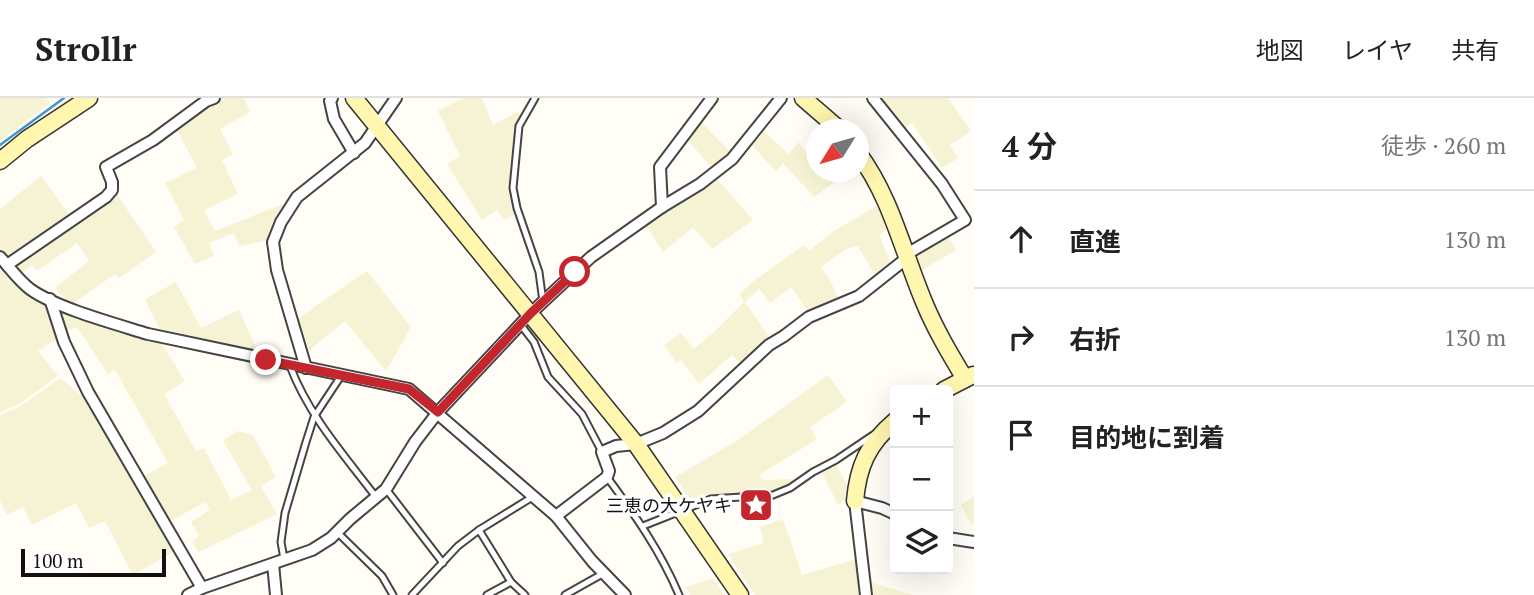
<!DOCTYPE html>
<html lang="ja">
<meta charset="utf-8">
<style>
body{margin:0;font-family:"PT Serif","Noto Sans JP",serif;background:#f2f2f2;color:#222}
.controls{position:absolute;right:21px;bottom:21px;display:grid;overflow:hidden;border-radius:7px;box-shadow:0 7px 28px #0002}
.controls button{width:63px;height:63px;display:grid;place-items:center;padding:0;border:0;border-bottom:2px solid #e0e0e0;background:#fff;color:#222;font:35px sans-serif}
.compass{position:absolute;left:806px;top:21px;width:63px;height:63px;border-radius:50%;background:#fff;box-shadow:0 7px 28px #0002;rotate:233deg}
.scale{position:absolute;left:21px;bottom:18px;width:145px;box-sizing:border-box;padding-left:7px;border:4px solid #111;border-top:0;font-size:19px;line-height:24px;white-space:nowrap;color:#111;-webkit-text-stroke:5px #fff;paint-order:stroke}
.stop{position:absolute;width:21px;height:21px;margin:-16px;border:5px solid #c4262e;border-radius:50%;background:#fff}
.stop.end{background:#c4262e;border-color:#fff;box-shadow:0 2px 7px #0008}
.list{margin:0;padding:0;list-style:none}
h2{display:flex;justify-content:space-between;align-items:center;height:91px;margin:0;padding:0 28px;font-size:30px}
h2 small{font-size:23px;font-weight:400;color:#767676}
.list li{display:grid;grid-template-columns:46px 1fr auto;gap:21px;align-items:center;box-sizing:border-box;height:98px;padding:0 28px;border-top:2px solid #e0e0e0}
.list b{display:block;font-size:26px;white-space:nowrap}
.list em{font-size:23px;font-style:normal;color:#767676}
.icon{flex:none;width:38px;height:38px;fill:none;stroke:currentColor;stroke-width:2;stroke-linecap:round;stroke-linejoin:round}
.map{position:relative;flex:none;width:974px;height:497px;overflow:hidden}
header{display:flex;align-items:center;gap:42px;box-sizing:border-box;height:98px;padding:0 35px;background:#fff;border-bottom:2px solid #e0e0e0}
header strong{font-size:33px}
nav{display:flex;gap:38px;margin-inline-start:auto;font-size:24px}
main{display:flex}
aside{flex:1;background:#fff}
.map>svg:first-child{display:block}
.farmland{fill:#f6f3d4}
.lines{fill:none;stroke-linecap:round;stroke-linejoin:round}
.stream{stroke:#3f96cf;stroke-width:2.5}
.lane-casing{stroke:#444;stroke-width:9}
.street-casing{stroke:#444;stroke-width:14}
.secondary-casing{stroke:#333;stroke-width:19}
.lane{stroke:#fff;stroke-width:5}
.street{stroke:#fff;stroke-width:10}
.secondary{stroke:#fff6b0;stroke-width:16}
.route{stroke:#c4262e;stroke-width:9}
.labels{text-anchor:middle;dominant-baseline:central;stroke-width:7;stroke-linejoin:round;paint-order:stroke}
.poi-label{font-size:18px;fill:#111;stroke:#fff;text-anchor:end}
</style>
<header>
<strong>Strollr</strong>
<nav><a>地図</a><a>レイヤ</a><a>共有</a></nav>
</header>
<main>
<div class="map">
<svg width="974" height="497" viewBox="0 0 974 497">
<rect width="100%" height="100%" fill="#fffdf5"/>
<g class="farmland">
<polygon points="0,0 46,0 50,5 0,43"/>
<polygon points="221,0 244,0 250,14 220,31 233,56 222,62 238,96 204,112 215,133 293,102 270,142 239,148 234,135 209,145 214,158 195,166 174,129 184,122 165,85 197,70 176,30 207,6"/>
<polygon points="463,0 482,0 493,27 517,14 521,17 518,25 511,90 516,116 504,122 497,112 482,122 447,66 460,58 438,13"/>
<polygon points="878,0 948,0 971,33 950,47 958,60 942,70 912,25 903,30"/>
<polygon points="700,23 733,57 714,72 685,39"/>
<polygon points="764,34 789,56 798,44 813,62 816,59 816,74 848,74 814,99 783,65 776,74 752,47"/>
<polygon points="41,78 71,119 7,164 0,157 0,111"/>
<polygon points="716,80 753,122 712,151 693,129 663,154 645,126 663,112"/>
<polygon points="116,95 156,154 119,180 115,176 71,207 55,190 89,163 77,145 37,173 32,167 19,177 11,168"/>
<polygon points="880,106 888,131 879,136 891,167 876,179 858,148 846,151 821,169 829,180 839,202 809,214 791,189 770,205 759,191 745,204 771,242 756,251 741,266 732,257 699,286 681,262 676,265 664,247 681,235 694,251 713,235 744,204 740,196 752,184 804,147 809,153 834,133"/>
<polygon points="947,136 956,152 919,174 913,157"/>
<polygon points="3,172 26,193 49,207 60,246 53,243 38,253 58,278 19,306 0,314 0,173"/>
<polygon points="367,173 411,229 386,273 345,223 307,254 297,221"/>
<polygon points="176,184 201,230 239,212 258,254 162,236 145,201"/>
<polygon points="59,211 160,243 185,283 164,296 196,353 204,350 231,402 252,392 223,343 237,333 253,337 276,379 261,388 277,416 199,454 192,444 199,438 191,424 210,412 206,404 170,423 144,378 168,365 115,272 108,276 77,229 64,234"/>
<polygon points="828,277 847,304 810,329 817,341 759,377 763,382 797,381 777,393 709,400 692,406 675,379 738,342"/>
<polygon points="60,280 87,302 177,452 133,477 105,423 89,430 76,405 32,427 23,409 7,417 0,403 0,317 21,308"/>
<polygon points="836,366 851,394 849,399 838,407 822,375"/>
<polygon points="974,398 974,426 971,427 961,407"/>
<polygon points="783,421 802,477 857,461 863,497 755,497 728,456 764,445 760,429"/>
<polygon points="713,480 724,497 690,497 686,489"/>
<polygon points="870,484 913,497 871,497"/>
</g>
<g class="lines">
<polyline class="stream" points="0,47 64,0"/>
<g class="lane-casing">
<g id="lane">
<polyline points="535,0 519,28 513,90 517,110 539,174 543,204"/>
<polyline points="520,226 534,244 548,279 582,316 602,354"/>
<path d="M290,268C309,318 344,357 376,399"/>
<path d="M607,379C635,417 661,454 679,497"/>
<polyline points="386,391 443,465"/>
<polyline points="643,428 711,401 773,397 790,390 813,374 836,362 873,337"/>
<polyline points="479,432 511,484 525,497"/>
<polyline points="337,434 382,478 393,497"/>
<polyline points="284,461 281,444 285,415 306,344 314,319 341,278"/>
<polyline points="412,497 458,448 479,432 534,398"/>
<polyline points="487,497 511,484"/>
<polyline points="565,497 604,475"/>
</g>
</g>
<g class="street-casing">
<g id="street">
<polyline points="332,0 330,3 334,21 354,55"/>
<polyline points="873,0 942,86 965,122 905,157"/>
<polyline points="662,109 660,69 712,0"/>
<path d="M0,159C10,170 19,183 30,191C56,210 116,226 148,236L409,291L556,418L592,463L625,497"/>
<polyline points="7,167 106,99 112,92 112,84 106,69 153,42 206,3 214,0"/>
<polyline points="50,201 64,244 88,294 202,490"/>
<polyline points="306,270 277,172 273,144 281,124 297,99 365,45 396,0"/>
<polyline points="556,418 607,379 609,373 602,354 616,348 636,346 663,335 698,313 769,247 784,238 809,219 859,198 907,160"/>
<polyline points="948,440 974,444"/>
<polyline points="273,466 276,497"/>
<polyline points="188,497 202,490 312,452 331,440 350,421 386,391 415,344 438,314 531,215 591,159 662,109 700,86 732,61 781,0"/>
<polyline points="866,497 855,403 882,410 895,416"/>
</g>
</g>
<g class="secondary-casing">
<g id="secondary">
<polyline points="354,0 636,346 740,497"/>
<polyline points="803,0 840,32"/>
<path d="M858,55C891,99 903,154 924,204C935,231 950,256 965,281"/>
<polyline points="0,63 27,41 89,0"/>
<polyline points="944,292 973,277"/>
<path d="M855,403C858,368 868,346 895,323"/>
</g>
</g>
<use href="#lane" class="lane"/>
<use href="#street" class="street"/>
<use href="#secondary" class="secondary"/>
</g>
<g class="lines">
<polyline class="route" points="266,262 409,291 438,314 531,215 575,174"/>
</g>
<defs>
<g id="sight-square" transform="scale(1.75)"><rect x="-9" y="-9" width="18" height="18" rx="4" fill="#c4262e" stroke="#fff"/><path d="M0-6L1.8-2.2L6-1.7L2.9 1.2L3.7 5.4L0 3.3L-3.7 5.4L-2.9 1.2L-6-1.7L-1.8-2.2Z" fill="#fff"/></g>
</defs>
<g fill-rule="evenodd">
<use href="#sight-square" x="756" y="407"/>
</g>
<g class="labels">
<g class="poi-label">
<text x="732" y="407">三恵の大ケヤキ</text>
</g>
</g>
</svg>
<div class="controls">
<button>+</button>
<button>−</button>
<button><svg class="icon" aria-label="layers" viewBox="0 0 24 24"><path d="M12 4l9 5-9 5-9-5zM3 14l9 5 9-5"/></svg></button>
</div>
<svg class="compass" viewBox="-18 -18 36 36"><path d="M0-13l5 13h-10z" fill="#e53935"/><path d="M0 13l5-13h-10z" fill="#767676"/></svg>
<div class="scale">100 m</div>
<div class="stop" style="left:575px;top:174px"></div>
<div class="stop end" style="left:266px;top:262px"></div>
</div>
<aside>
<h2>4 分<small>徒歩 · 260 m</small></h2>
<ul class="list">
<li><svg class="icon" aria-label="ahead" viewBox="0 0 24 24"><path d="M12 20V5M6 11l6-6 6 6"/></svg><div><b>直進</b></div><em>130 m</em></li>
<li><svg class="icon" aria-label="right" viewBox="0 0 24 24"><path d="M7 20v-9h11M14 6l5 5-5 5"/></svg><div><b>右折</b></div><em>130 m</em></li>
<li><svg class="icon" aria-label="arrive" viewBox="0 0 24 24"><path d="M6 21V4h12l-3 4 3 4H6"/></svg><div><b>目的地に到着</b></div></li>
</ul>
</aside>
</main>
